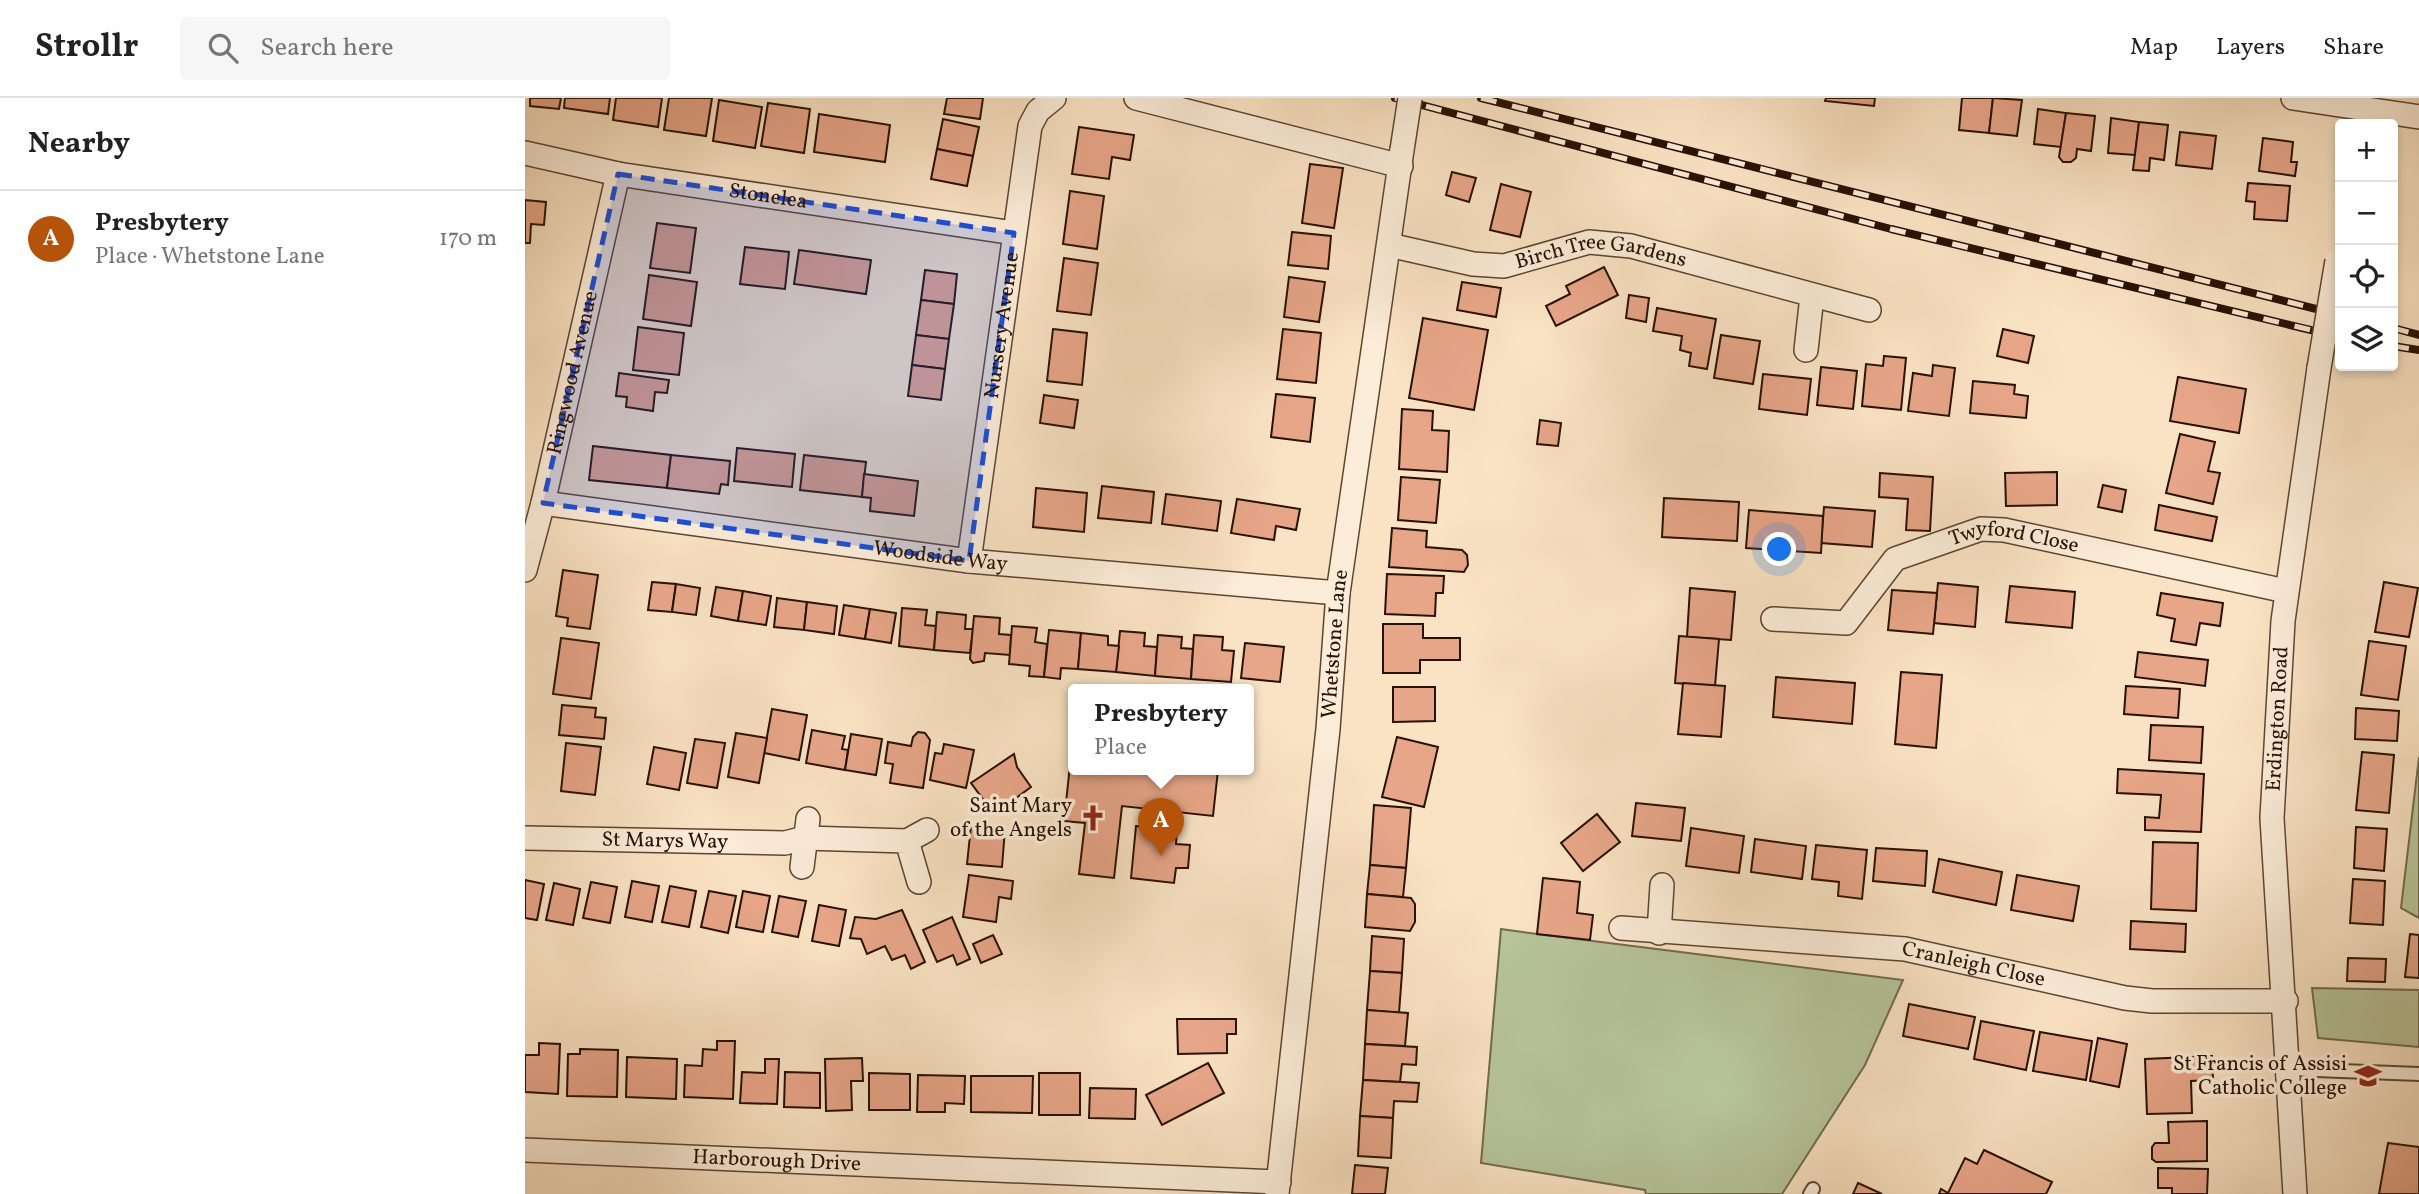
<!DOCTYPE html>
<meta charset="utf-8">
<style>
body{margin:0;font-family:Vollkorn,serif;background:#f6f6f6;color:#222}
.controls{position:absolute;right:21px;top:21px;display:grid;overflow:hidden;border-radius:7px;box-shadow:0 4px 10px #0003}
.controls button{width:63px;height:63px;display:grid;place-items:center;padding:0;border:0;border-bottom:2px solid #e0e0e0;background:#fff;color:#222;font:35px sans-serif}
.you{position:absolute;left:1255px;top:452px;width:24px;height:24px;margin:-18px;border:5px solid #fff;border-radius:50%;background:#1a73e8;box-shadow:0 0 0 10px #1a73e833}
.badge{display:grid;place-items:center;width:46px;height:46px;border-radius:50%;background:#b45309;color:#fff;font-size:23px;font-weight:700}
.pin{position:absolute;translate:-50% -58px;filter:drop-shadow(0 2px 4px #0008)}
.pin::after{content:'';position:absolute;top:37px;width:24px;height:21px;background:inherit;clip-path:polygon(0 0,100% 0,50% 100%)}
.popup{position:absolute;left:543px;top:586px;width:186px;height:91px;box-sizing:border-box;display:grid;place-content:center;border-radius:7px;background:#fff;filter:drop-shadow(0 2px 5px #0005);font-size:23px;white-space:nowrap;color:#767676}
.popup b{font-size:26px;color:#222}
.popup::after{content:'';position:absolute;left:50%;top:100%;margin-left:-14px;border:14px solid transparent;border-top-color:#fff}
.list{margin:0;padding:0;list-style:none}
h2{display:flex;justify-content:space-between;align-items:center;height:91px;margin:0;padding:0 28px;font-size:30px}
h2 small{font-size:23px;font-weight:400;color:#767676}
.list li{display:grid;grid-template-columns:46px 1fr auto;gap:21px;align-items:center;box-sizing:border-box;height:98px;padding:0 28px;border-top:2px solid #e0e0e0}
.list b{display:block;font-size:26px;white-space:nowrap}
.list p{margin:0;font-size:23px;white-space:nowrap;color:#767676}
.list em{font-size:23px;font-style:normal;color:#767676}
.icon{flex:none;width:38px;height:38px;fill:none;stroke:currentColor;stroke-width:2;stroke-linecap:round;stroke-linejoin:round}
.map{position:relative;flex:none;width:1894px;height:1096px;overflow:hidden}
header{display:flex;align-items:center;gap:42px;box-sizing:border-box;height:98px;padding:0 35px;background:#fff;border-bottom:2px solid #e0e0e0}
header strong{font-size:33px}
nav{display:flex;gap:38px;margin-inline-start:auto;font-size:24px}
.search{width:490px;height:63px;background:#f6f6f6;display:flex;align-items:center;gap:18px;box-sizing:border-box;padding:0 24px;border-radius:7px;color:#767676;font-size:26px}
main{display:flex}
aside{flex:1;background:#fff}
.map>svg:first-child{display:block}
.green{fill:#b7c59a;stroke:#706a4e;stroke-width:2}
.building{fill:#e8a689;stroke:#281002;stroke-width:2}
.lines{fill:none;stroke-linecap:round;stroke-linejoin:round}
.lane-casing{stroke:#5c4532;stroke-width:16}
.street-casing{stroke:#5c4532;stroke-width:26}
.lane{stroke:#fcedd9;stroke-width:12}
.street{stroke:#fcedd9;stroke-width:23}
.rail-casing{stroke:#281002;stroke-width:8}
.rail{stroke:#fcedd9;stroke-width:5;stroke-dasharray:16;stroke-linecap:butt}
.street-bridge-casing{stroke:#5c4532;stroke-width:26;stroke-linecap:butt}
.street-bridge{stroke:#fcedd9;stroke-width:23}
.marked{fill:#1d4ed8;fill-opacity:0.2;stroke:#1d4ed8;stroke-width:5;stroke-dasharray:14 9;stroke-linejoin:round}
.labels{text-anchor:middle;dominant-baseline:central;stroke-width:7;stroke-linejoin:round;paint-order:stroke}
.street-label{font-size:21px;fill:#281002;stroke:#fcedd9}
.poi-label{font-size:21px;fill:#281002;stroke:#fcedd9;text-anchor:end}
</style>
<header>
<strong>Strollr</strong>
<div class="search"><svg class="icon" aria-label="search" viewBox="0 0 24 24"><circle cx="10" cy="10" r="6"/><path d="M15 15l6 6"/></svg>Search here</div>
<nav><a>Map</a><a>Layers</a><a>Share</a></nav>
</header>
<main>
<aside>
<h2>Nearby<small></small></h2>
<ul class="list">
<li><span class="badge">A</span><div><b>Presbytery</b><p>Place · Whetstone Lane</p></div><em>170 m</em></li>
</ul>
</aside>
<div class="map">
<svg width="1894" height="1096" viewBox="0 0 1894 1096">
<rect width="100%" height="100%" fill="#fae3c4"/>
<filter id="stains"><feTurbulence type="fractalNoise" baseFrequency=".00286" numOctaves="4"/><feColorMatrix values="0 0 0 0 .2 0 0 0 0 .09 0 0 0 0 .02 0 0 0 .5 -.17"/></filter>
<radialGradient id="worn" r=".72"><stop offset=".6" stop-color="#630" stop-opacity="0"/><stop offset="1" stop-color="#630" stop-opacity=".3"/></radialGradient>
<g class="green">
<polygon points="1894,659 1894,820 1876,810"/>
<polygon points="976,831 1012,836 1378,882 1340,967 1257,1096 1121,1096 1120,1092 956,1065"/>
<polygon points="1787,890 1894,892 1894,949 1793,940"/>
</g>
<g class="building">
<polygon points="5,0 36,0 34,11 5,8"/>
<polygon points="40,0 85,0 83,16 39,10"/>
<polygon points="91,0 137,0 133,29 88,22"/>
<polygon points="144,0 187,0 181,38 139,32"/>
<polygon points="422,0 458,0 455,21 419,16"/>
<polygon points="1301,0 1350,0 1349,8 1300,3"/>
<polygon points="1437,0 1468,0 1464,35 1434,32"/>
<polygon points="1468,0 1497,2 1492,38 1464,35"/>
<polygon points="194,2 237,9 230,50 188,43"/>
<polygon points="243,5 285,11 279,55 236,48"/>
<polygon points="1513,11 1541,15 1536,49 1509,46"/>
<polygon points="1541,15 1570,18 1566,53 1552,51 1551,60 1546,64 1538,64 1534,59"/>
<polygon points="294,16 365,27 360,64 289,54"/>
<polygon points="1586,20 1614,24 1610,57 1583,55"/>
<polygon points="418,21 454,29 448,58 412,51"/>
<polygon points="1614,24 1643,27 1639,62 1625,60 1624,73 1608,72"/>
<polygon points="554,29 609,37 605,62 587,59 584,81 547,76"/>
<polygon points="1655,34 1691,38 1687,71 1651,67"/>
<polygon points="1738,40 1768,44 1766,64 1772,64 1770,78 1734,73"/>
<polygon points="412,51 448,58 442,88 406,81"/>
<polygon points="785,66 818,70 809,130 777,125"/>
<polygon points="927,74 951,80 944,104 921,97"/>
<polygon points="1723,85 1765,88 1762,123 1729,121 1730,104 1721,103"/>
<polygon points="976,86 1006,94 995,139 965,132"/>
<polygon points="545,93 579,98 572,151 538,146"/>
<polygon points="0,102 21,104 19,127 6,126 5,145 0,145"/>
<polygon points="132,125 171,130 165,175 125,170"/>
<polygon points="767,134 806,138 803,171 763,167"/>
<polygon points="220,149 264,154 260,191 215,186"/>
<polygon points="274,152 346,162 341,196 269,186"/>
<polygon points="539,160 573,165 566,217 532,213"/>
<polygon points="1079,169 1093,197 1031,228 1021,208 1045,196 1041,188"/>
<polygon points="400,172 432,176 429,206 396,202"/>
<polygon points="124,177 172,184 166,228 118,221"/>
<polygon points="764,179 800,184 794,224 759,219"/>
<polygon points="937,184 976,190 971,219 932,212"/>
<polygon points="1104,197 1124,200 1121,224 1101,220"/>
<polygon points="396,202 429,206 424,241 391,237"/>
<polygon points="1132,210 1191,221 1182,271 1164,268 1166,255 1155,252 1157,238 1128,233"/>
<polygon points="898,220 963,232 949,312 884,300"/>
<polygon points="113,229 159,235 154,277 108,272"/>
<polygon points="528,231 562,235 557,287 522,283"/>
<polygon points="758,231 796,235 791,285 752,281"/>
<polygon points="1478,231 1509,238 1503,265 1472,258"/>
<polygon points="391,237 424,241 420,271 387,267"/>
<polygon points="1196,237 1235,243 1228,286 1189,280"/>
<polygon points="1359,258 1381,260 1376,312 1337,308 1341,266 1358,268"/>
<polygon points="387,267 420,271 416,302 383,298"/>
<polygon points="1408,267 1430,270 1424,318 1383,313 1388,275 1407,278"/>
<polygon points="1296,269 1332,273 1328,311 1292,307"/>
<polygon points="94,275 144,282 142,295 130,294 128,313 101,309 102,299 91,298"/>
<polygon points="1238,276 1286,281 1282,317 1234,311"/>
<polygon points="1653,279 1721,291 1714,335 1645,323"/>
<polygon points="1448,283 1490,287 1489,296 1503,298 1501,320 1445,315"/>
<polygon points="751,296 790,300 785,344 746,339"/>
<polygon points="519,297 553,302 549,330 515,325"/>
<polygon points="877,311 908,313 907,332 924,333 922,374 874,371"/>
<polygon points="1015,322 1036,325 1033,348 1012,346"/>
<polygon points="1655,336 1690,344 1683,373 1695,375 1688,406 1641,395"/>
<polygon points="68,348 146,357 142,390 64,382"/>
<polygon points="212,350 270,356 267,389 209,383"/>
<polygon points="146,357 205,363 203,387 196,386 194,396 142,390"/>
<polygon points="279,357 341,364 337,399 275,392"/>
<polygon points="1532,374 1532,407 1481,408 1480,375"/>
<polygon points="1355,375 1408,379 1405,433 1381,432 1383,401 1354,399"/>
<polygon points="339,376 393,383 389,418 345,413 346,400 337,399"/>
<polygon points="876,379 915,382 911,425 873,422"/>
<polygon points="1578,387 1601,392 1597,414 1573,409"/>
<polygon points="577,388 629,394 626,425 573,420"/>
<polygon points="511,390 562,395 559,434 508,429"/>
<polygon points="641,396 696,403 692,433 637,426"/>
<polygon points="1139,400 1214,404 1212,443 1137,439"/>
<polygon points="712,401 775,411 771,432 751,428 749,442 706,435"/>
<polygon points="1634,407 1692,419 1687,443 1630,432"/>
<polygon points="1299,409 1350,413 1347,449 1296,445"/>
<polygon points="1224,412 1298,418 1296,455 1221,450"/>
<polygon points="867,430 902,433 901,449 937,452 942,457 943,467 939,474 864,469"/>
<polygon points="38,472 73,477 65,531 42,528 43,520 31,518"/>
<polygon points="862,476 919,478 918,495 911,495 910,518 860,516"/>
<polygon points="127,484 151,486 147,514 123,512"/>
<polygon points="1859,484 1893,490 1884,539 1850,534"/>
<polygon points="1413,485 1453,489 1450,529 1409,525"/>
<polygon points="151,486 175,490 171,517 147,514"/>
<polygon points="1485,488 1550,494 1547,530 1481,524"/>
<polygon points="191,489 218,493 213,523 186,518"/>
<polygon points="1165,490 1210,494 1206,542 1162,539"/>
<polygon points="1367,492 1412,495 1408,536 1363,532"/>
<polygon points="218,493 246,498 241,527 213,523"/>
<polygon points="1636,495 1698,505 1695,528 1675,525 1671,547 1646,543 1650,521 1632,517"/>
<polygon points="252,500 282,504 279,532 249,529"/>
<polygon points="282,504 312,508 309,536 279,532"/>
<polygon points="319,507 345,511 340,541 314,537"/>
<polygon points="377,510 402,512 400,527 411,528 409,552 374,548"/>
<polygon points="345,511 371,515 366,545 340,541"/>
<polygon points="412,514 441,517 440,531 448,531 445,555 409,552"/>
<polygon points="449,518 475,520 474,536 486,537 485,557 460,555 459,563 448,565 445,561"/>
<polygon points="858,526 898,526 898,540 935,540 935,562 895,562 895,575 858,575"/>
<polygon points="487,528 512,530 510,544 522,546 519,579 504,578 505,568 484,566"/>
<polygon points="524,532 556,535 553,571 536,570 535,581 519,579"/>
<polygon points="595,533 620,535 619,548 632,549 630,578 591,574"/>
<polygon points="556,535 583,538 583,547 594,548 591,574 553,571"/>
<polygon points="633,537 657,539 656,550 668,551 666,581 630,578"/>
<polygon points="669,537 698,539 697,552 709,553 706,584 666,581"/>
<polygon points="1154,538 1194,541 1190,588 1150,585"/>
<polygon points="36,540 74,545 66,601 28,596"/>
<polygon points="1844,543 1881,548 1873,602 1836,597"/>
<polygon points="720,545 759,549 755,584 716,580"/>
<polygon points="1613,554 1683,562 1680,588 1610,579"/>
<polygon points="1376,574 1417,577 1411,650 1370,646"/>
<polygon points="1251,579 1330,585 1327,626 1248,619"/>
<polygon points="1158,585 1200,588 1196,639 1153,636"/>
<polygon points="1601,588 1655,591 1653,620 1599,616"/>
<polygon points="868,589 910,589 910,623 868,624"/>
<polygon points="37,607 71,610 70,619 81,620 79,641 34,637"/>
<polygon points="1831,610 1874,613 1872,643 1830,641"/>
<polygon points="247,611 282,617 274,662 239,655"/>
<polygon points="1626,627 1678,629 1676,665 1624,662"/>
<polygon points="287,632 320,638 317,651 323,652 320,672 281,665"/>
<polygon points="393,634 400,635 405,642 398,690 365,685 368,666 360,665 363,644 386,648 388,639"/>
<polygon points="211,635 242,640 234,685 203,679"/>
<polygon points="326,636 357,641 351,677 320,672"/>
<polygon points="872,639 913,649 899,709 857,699"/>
<polygon points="170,641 200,645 192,690 162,685"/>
<polygon points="41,645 76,649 70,697 36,693"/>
<polygon points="419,646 449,652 441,690 405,682 410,655 417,656"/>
<polygon points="129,649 161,655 154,692 122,686"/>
<polygon points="1837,654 1869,657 1864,715 1831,712"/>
<polygon points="489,656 492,669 506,689 469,716 446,685"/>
<polygon points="546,658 548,672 693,672 688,718 597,708 589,780 554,776 560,725 539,723"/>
<polygon points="1593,671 1679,676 1676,734 1620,732 1620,719 1634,720 1636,697 1592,695"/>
<polygon points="1111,705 1160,710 1156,743 1107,738"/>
<polygon points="849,707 886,710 881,770 845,767"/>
<polygon points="1072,716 1095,744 1058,773 1036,745"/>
<polygon points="446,728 480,731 477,769 442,766"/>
<polygon points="611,728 652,732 651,746 665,747 663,770 651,770 649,785 606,780"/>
<polygon points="1831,729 1862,731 1859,773 1829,770"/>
<polygon points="1166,730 1219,738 1214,775 1161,768"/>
<polygon points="1230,741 1281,748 1277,781 1226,774"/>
<polygon points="1628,744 1673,745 1671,813 1626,811"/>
<polygon points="1291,747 1342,752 1337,801 1313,798 1314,784 1287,781"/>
<polygon points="1351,750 1402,753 1400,788 1348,783"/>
<polygon points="1414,761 1477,774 1471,807 1408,794"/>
<polygon points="845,767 881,770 878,799 842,796"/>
<polygon points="444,777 488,783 486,801 474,799 471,824 438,819"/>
<polygon points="1492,777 1554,788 1548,823 1486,812"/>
<polygon points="1018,780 1055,784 1052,815 1068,817 1065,842 1012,836"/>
<polygon points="1828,781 1860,783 1858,827 1825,825"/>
<polygon points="0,782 19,786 12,822 0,820"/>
<polygon points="107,783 134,788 127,824 100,819"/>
<polygon points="66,784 92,789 85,825 58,820"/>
<polygon points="29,785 55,791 48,827 21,822"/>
<polygon points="145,788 171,793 164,829 137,824"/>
<polygon points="184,793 211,798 203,835 176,829"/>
<polygon points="218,793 245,798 238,834 211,829"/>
<polygon points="842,796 886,800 890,806 890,824 885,833 840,829"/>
<polygon points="254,798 281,803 273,839 247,834"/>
<polygon points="294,807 321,812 314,848 287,843"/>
<polygon points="377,812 400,864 386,871 380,857 367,862 360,848 342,856 336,841 325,840 330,819 351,821"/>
<polygon points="427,819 445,861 432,867 428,857 412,864 398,832"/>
<polygon points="1606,823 1661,826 1660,854 1605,851"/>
<polygon points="1885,836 1894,837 1894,880 1880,879"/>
<polygon points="468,837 477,856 456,865 448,846"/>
<polygon points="847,838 879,841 877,875 845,873"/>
<polygon points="1823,860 1861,861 1860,884 1822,883"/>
<polygon points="845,873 877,875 874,915 842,912"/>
<polygon points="1384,906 1450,919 1443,951 1378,938"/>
<polygon points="842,912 883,915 880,948 840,946"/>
<polygon points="652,921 711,921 711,936 702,936 702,955 653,956"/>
<polygon points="1456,923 1509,933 1501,972 1449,961"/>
<polygon points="1515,934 1567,943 1561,982 1508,973"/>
<polygon points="1573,940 1602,946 1594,989 1565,983"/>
<polygon points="192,943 210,943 208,1001 159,999 160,967 177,968 178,951 192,952"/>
<polygon points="14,945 35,946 33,996 0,994 0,957 14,957"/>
<polygon points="840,946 892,949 891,967 877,966 875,984 838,982"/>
<polygon points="55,951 93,952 92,999 42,998 43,956 55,956"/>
<polygon points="1687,958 1688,982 1666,983 1667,1015 1622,1016 1620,961"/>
<polygon points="102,959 152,961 151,1001 101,999"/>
<polygon points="337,960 338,983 326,983 327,1012 301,1013 300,961"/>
<polygon points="240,961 254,961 252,1006 215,1005 217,974 240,975"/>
<polygon points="683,965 699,995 637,1027 621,997"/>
<polygon points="260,974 295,975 295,1010 259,1009"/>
<polygon points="344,975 385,976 385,1012 344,1012"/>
<rect x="514" y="975" width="41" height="42"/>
<polygon points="393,977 440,978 439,1006 420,1005 420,1014 392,1014"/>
<polygon points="446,978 508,978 507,1015 446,1014"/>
<polygon points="838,982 894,985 892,1004 869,1003 868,1020 835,1018"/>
<polygon points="565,990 611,991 610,1021 564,1020"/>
<polygon points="835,1018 868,1020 866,1060 833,1058"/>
<polygon points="1682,1023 1682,1063 1631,1064 1627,1061 1627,1049 1630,1045 1644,1045 1643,1024"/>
<polygon points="1863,1045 1894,1049 1894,1096 1854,1096"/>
<polygon points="1459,1052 1527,1084 1521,1096 1414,1096 1416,1091 1423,1095 1440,1060 1452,1066"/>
<polygon points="830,1067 863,1070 860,1096 827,1096"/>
<polygon points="1633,1070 1683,1071 1682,1096 1647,1096 1647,1090 1633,1090"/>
<polygon points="1333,1085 1357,1096 1328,1096"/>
</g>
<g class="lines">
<g class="lane-casing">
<g id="lane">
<polyline points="1765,971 1894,976"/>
<polyline points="1285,1096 1288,1091"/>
</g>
</g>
<g class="street-casing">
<g id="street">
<polyline points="611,0 876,68"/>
<polyline points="1768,0 1894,19"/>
<path id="s1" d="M0,55L93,76L489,135"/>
<path id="s2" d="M864,147L948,166L979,168L1064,144L1106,148L1344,212"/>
<polyline points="1281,252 1287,198"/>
<path id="s3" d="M18,405L444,463L813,495"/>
<path id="s4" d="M444,463L505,28L513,13L529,0"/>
<path id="s5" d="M0,472L18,405L93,76"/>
<path id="s6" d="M1248,521L1321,525L1370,461L1456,431L1479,432L1761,493"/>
<path id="s7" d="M0,740L260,745L280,740L382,743L394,784"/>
<polyline points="382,743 402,732"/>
<polyline points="277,769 283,721"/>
<path id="s8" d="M1096,830L1380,851L1600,900L1627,903H1761"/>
<polyline points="1134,835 1137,787"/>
<path id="s9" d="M0,1052L754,1084"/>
<path id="s10" d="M752,1096L803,631L813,495L877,52"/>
<path id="s11" d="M1770,1096L1747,720L1758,523L1794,270"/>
</g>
</g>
<use href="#lane" class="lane"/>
<use href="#street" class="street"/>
<g class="rail-casing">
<g id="rail">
<polyline points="870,0 1366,131 1815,239"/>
<polyline points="956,0 1815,217"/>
<polyline points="1868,230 1894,237"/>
<polyline points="1868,248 1894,252"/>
</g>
</g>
<use href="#rail" class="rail"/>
<g class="street-bridge-casing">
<g id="street-bridge">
<polyline points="877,52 885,0"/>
<polyline points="1794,270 1812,163"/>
</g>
</g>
<use href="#street-bridge" class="street-bridge"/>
</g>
<path class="marked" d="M93,76L489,135L444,463L18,405Z"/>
<defs>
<g id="church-bare" transform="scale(2.1)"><path d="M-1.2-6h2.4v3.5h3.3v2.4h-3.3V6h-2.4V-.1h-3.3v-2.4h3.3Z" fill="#8f2418" stroke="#fcedd9" stroke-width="2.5" paint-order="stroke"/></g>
<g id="school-bare" transform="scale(2.1)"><path d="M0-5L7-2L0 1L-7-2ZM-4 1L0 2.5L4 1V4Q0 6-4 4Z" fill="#8f2418" stroke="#fcedd9" stroke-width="2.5" paint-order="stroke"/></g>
</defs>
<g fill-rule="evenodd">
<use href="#church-bare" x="568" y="720"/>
<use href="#school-bare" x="1843" y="978"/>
</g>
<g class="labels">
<g class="street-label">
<text stroke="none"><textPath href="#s1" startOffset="247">Stonelea</textPath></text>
<text stroke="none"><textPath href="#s2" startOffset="217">Birch Tree Gardens</textPath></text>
<text stroke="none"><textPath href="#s4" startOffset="238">Nursery Avenue</textPath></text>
<text stroke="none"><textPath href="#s5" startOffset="203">Ringwood Avenue</textPath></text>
<text stroke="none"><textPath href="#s6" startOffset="278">Twyford Close</textPath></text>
<text stroke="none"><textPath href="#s3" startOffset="401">Woodside Way</textPath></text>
<text stroke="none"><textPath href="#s10" startOffset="553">Whetstone Lane</textPath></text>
<text stroke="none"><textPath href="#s11" startOffset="476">Erdington Road</textPath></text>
<text stroke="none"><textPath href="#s7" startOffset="140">St Marys Way</textPath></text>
<text stroke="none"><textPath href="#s8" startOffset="355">Cranleigh Close</textPath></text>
<text stroke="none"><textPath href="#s9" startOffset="252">Harborough Drive</textPath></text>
</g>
<g class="poi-label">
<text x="547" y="708">Saint Mary<tspan x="547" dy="24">of the Angels</tspan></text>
<text x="1822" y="966">St Francis of Assisi<tspan x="1822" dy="24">Catholic College</tspan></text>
</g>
</g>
<rect width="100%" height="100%" filter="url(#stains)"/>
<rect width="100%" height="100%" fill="url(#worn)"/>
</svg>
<div class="controls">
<button>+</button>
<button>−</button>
<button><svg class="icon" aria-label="locate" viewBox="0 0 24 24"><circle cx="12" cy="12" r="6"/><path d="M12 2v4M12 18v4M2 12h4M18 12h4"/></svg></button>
<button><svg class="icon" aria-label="layers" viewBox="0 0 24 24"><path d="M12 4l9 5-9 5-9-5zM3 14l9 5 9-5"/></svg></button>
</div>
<div class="you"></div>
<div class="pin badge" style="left:636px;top:758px">A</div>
<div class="popup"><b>Presbytery</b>Place</div>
</div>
</main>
